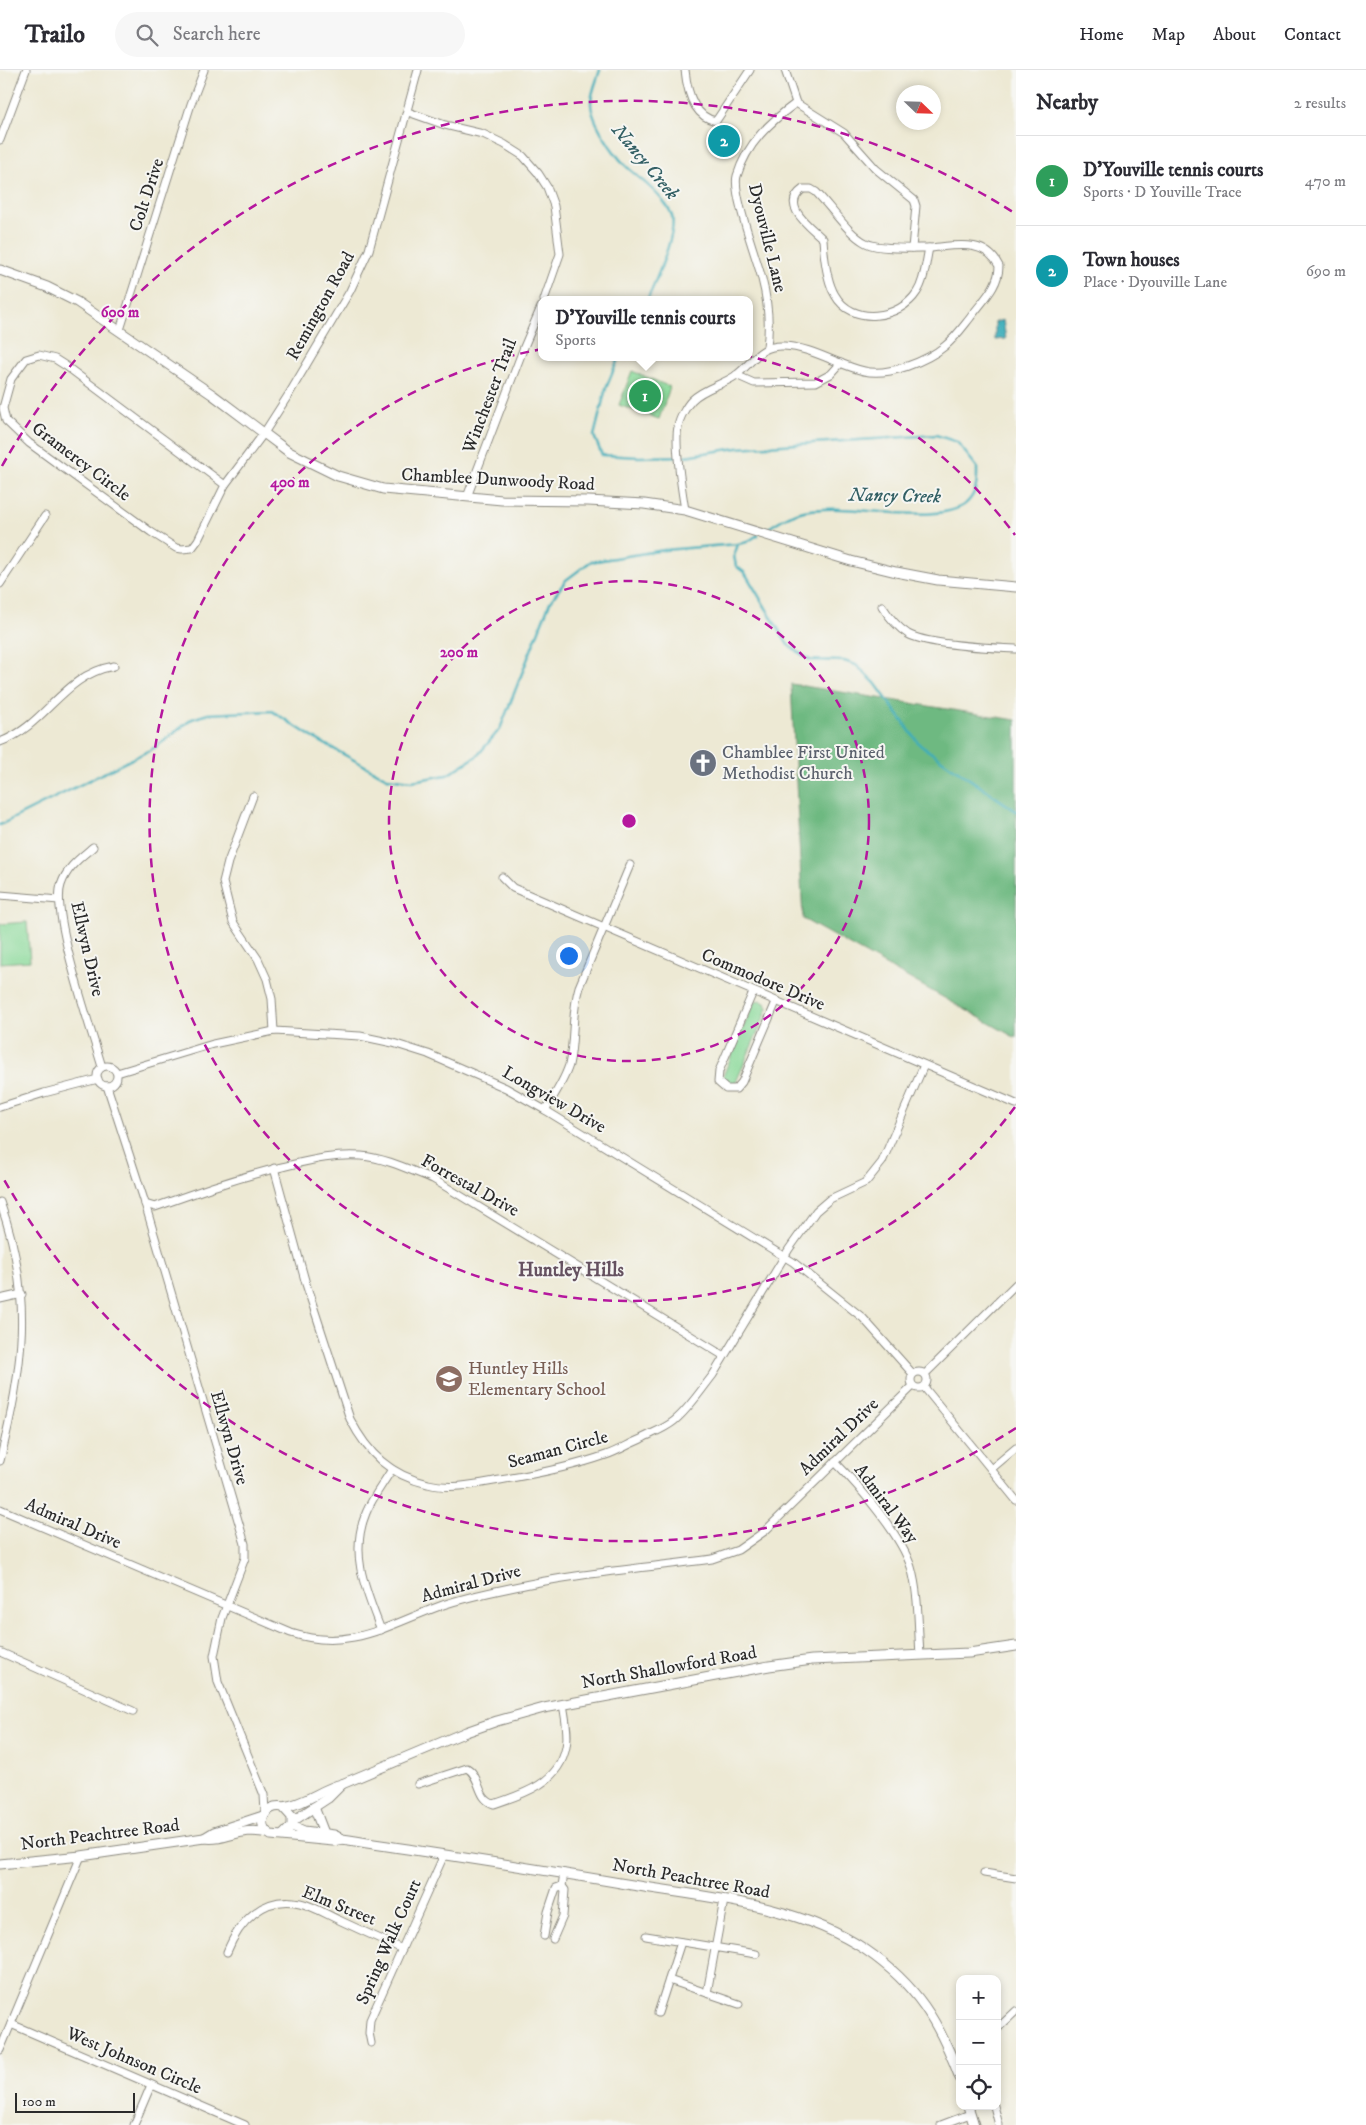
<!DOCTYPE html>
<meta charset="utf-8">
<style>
body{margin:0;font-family:"IM FELL DW Pica",serif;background:#f7f7f7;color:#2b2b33}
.controls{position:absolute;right:15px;bottom:15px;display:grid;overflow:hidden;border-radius:10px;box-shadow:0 2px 8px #0003}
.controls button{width:45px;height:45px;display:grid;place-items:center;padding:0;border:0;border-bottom:1px solid #e1e1e2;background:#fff;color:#2b2b33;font:25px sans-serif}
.compass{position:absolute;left:896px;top:15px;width:45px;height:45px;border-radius:50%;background:#fff;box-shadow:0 2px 8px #0003;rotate:113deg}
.scale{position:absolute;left:15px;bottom:12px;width:120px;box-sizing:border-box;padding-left:5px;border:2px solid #2b2b2b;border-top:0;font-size:14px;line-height:18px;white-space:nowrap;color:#2b2b2b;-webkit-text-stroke:4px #f6f6f2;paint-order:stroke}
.you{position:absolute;left:568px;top:885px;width:18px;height:18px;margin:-12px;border:4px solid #fff;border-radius:50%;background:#1a73e8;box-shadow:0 0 0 8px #1a73e833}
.badge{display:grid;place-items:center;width:32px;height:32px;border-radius:50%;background:#d93025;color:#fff;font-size:16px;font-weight:700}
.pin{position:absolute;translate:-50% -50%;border:2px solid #fff;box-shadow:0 1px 5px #0006}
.popup{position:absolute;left:538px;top:226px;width:215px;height:65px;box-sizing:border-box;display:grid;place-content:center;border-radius:10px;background:#fff;filter:drop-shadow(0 1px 4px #0005);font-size:16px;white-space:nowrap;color:#7c7c81}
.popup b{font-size:19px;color:#2b2b33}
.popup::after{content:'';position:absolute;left:50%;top:100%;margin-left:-10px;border:10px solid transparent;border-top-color:#fff}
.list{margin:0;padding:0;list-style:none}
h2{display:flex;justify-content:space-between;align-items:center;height:65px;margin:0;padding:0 20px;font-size:21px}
h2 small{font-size:16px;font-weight:400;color:#7c7c81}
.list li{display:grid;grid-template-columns:32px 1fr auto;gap:15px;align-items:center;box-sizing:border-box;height:90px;padding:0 20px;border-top:1px solid #e1e1e2}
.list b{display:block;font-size:19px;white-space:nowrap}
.list p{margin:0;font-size:16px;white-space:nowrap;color:#7c7c81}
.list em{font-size:16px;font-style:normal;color:#7c7c81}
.icon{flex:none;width:28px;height:28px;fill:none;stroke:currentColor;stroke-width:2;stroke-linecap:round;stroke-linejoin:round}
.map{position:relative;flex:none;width:1016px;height:2055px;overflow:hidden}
header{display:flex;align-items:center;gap:30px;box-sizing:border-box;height:70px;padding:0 25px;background:#fff;border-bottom:1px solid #e1e1e2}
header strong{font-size:24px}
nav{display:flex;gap:28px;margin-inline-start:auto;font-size:18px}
.search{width:350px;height:45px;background:#f7f7f7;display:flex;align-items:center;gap:12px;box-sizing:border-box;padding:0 18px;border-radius:28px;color:#7c7c81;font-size:19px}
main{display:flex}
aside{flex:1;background:#fff}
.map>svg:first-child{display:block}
.green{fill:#89d999;stroke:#5a8262}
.forest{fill:#6eb981;stroke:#4c7256}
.water{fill:#3dadba;stroke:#346c72}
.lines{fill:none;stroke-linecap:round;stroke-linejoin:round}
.stream{stroke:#3dadba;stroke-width:2.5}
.minor-casing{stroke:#8c8a80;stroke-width:9}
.tertiary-casing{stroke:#8c8a80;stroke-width:11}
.minor{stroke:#fff;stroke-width:7}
.tertiary{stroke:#fff;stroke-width:9}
.ring{fill:none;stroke:#b5179e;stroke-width:2.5;stroke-dasharray:9 6}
.labels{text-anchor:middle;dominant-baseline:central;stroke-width:4;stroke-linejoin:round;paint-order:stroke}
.street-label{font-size:18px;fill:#2b2b2b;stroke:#f6f6f2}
.worship-label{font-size:18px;fill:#5b616d;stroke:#f6f6f2;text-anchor:start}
.education-label{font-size:18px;fill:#785e54;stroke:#f6f6f2;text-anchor:start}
.water-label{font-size:19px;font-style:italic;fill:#325f64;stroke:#f6f6f2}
.neighbourhood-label{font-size:19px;font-weight:bold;fill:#655160;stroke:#f6f6f2}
.centre{fill:#b5179e;stroke:#f6f6f2;stroke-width:2.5}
.ring-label{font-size:15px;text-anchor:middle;font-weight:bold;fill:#b5179e;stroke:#f6f6f2;stroke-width:4;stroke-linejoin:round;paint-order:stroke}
</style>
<header>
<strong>Trailo</strong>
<div class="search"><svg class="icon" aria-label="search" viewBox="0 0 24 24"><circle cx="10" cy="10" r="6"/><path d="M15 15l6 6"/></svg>Search here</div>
<nav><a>Home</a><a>Map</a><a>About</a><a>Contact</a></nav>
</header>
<main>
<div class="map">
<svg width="1016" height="2055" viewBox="0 0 1016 2055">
<rect width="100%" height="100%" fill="#f6f6f2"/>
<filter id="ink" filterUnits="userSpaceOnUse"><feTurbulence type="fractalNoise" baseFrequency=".02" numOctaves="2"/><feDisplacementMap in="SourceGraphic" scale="10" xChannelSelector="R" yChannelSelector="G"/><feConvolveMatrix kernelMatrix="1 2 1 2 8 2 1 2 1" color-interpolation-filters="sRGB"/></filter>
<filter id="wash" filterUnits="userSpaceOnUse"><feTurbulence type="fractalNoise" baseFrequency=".0096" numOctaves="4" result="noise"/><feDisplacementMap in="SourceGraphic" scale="20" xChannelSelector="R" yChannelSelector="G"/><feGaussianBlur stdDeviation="1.12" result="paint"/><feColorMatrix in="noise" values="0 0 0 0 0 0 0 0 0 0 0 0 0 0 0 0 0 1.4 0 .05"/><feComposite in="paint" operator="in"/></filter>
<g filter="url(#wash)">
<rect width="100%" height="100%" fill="#ede9d4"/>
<g class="green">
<polygon points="632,301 670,317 659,349 619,335"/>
<polygon points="27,852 30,891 0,893 0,854"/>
<polygon points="760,930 766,934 768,938 736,1012 734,1014 727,1015 723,1010 723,1006 754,932"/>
</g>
<polygon class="forest" points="791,614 1016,650 1016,968 803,849"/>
<polygon class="water" points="1003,250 1006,269 995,270 995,252"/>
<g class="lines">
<g class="stream">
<path d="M600,0C597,10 591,23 591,33C591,51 614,84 626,96C639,108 667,129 672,146C677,163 655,213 647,230"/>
<path d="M619,287L606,318L594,366L602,385L639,387L685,386L737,378L936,365L957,372L977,397C977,408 978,419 970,429C952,455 869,439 841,439C831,438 820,439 810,440C792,442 777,452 763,462"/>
<polyline points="738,474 734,486 736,496 745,503 788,575 810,590 844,591 856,595 875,613 920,675 1016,741"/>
<polyline points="0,755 156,677 192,649 208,644 272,641 312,667 387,708 412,711 447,705 477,686 500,659 550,532 566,510 590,492 664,480 738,474 747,472 758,465"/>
</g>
</g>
</g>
<g filter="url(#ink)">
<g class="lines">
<g class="minor-casing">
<g id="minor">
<path d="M685,0C687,20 693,47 716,51L750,0"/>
<polyline points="785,0 796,33"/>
<polyline points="796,33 844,63 876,99 914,130 916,136 912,178"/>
<polyline points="408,42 445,55 483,64 504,74 523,86 538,103 547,117 554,136 560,184 544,230"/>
<polyline points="0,70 26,0"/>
<path d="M803,119H811L816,122C831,137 848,164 866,173C880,180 913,178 929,178C926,191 925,210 917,222C900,249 852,256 835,225C826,210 824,186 823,169C811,157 779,136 803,119Z"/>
<polyline points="120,260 191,34 204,0"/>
<path d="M767,277C770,254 768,232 762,209C757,189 732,123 737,106C747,73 770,52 796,33"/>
<polygon points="39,285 55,289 66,296 225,415 198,470 192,478 182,479 176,478 151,462 29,373 6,351 3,338 11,309 26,289"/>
<polyline points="736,305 754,313 816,312 831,304 841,293"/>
<polyline points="225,415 264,363 289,324 350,221 369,180 418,0"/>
<polyline points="467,427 524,277 541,237"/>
<path d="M685,440C682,421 674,374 678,357C679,349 686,336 692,330C704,318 722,315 735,306C754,292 758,275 784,276C811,277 838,295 864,301C888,307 927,291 945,276C955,268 962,258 970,248C982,231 999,217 999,196C985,168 955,176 929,178"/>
<polyline points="0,514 45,446"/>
<path d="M882,536C889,547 897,557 908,564C927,575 993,578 1016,579"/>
<path d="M0,672C47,655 62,605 114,596"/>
<polyline points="253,726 228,792 223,812 233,852 258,889 267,909 272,929 274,961"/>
<path d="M93,777C80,788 67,797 61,815C51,844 92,962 102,997"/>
<polyline points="502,807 513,818 1016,1034"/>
<polyline points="0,825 59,830"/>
<polyline points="753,922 719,1001 718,1012 726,1019 736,1019 742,1012 776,932"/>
<circle cx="107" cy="1006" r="10"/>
<polyline points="117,1003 213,974 274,961 360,966 393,973 428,984 506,1018 545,1040 793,1192 863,1248 913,1304"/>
<polyline points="107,1016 144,1130 245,1474 245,1488 222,1548 214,1586 218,1612 264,1725 265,1742"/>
<polyline points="0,1037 44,1023 98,1009"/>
<path d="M545,1040C554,1026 564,1011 569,995C575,969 571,943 579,917L630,795"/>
<path d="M274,1098L306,1214L350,1349C368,1384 390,1405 428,1414C451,1420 477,1414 500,1410C536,1404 572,1397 606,1385C618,1381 629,1374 641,1369C652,1363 664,1359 674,1351C689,1339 701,1320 713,1305L789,1179L816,1141L830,1129L866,1112L882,1092L924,995"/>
<path d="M0,1132C34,1226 23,1297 0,1391"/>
<path d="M145,1134L155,1137C197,1122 239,1107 282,1097C308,1091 333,1084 361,1086C386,1088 410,1100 433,1109L724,1286"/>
<polyline points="0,1229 22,1224"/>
<circle cx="919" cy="1310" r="8"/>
<polyline points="925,1304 1016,1214"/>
<polyline points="924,1317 1016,1430"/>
<path d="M835,1392C859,1416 901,1465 911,1497C919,1524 918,1557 920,1585"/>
<polyline points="991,1399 1016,1378"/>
<path d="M0,1439L291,1563C349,1582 388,1555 440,1536C462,1528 486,1523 510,1518C576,1503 645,1498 712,1489L738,1480L765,1461L913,1316"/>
<path d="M381,1560C366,1521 349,1484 366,1443C372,1428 383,1414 392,1399"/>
<polyline points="0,1582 133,1641"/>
<path d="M418,1714L467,1698C481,1706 477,1730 494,1734C524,1724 559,1713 566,1677C569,1664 565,1647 563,1634"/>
<polyline points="984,1803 1016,1808"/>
<polyline points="544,1866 548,1842 556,1818 562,1816"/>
<polyline points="646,1866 756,1884"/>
<polyline points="553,1869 563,1846 565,1820 562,1816 564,1803"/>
<path d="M227,1882C239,1852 263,1825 300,1833C313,1836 326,1844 339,1850C360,1860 381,1869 402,1879"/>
<polyline points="669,1910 739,1934"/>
<polyline points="707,1923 724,1830"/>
<polyline points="658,1943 681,1872"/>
<polyline points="11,1954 245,2055"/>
<polyline points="997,1959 1016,1941"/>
<polyline points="371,1973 369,1963 370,1950 444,1785"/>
<polyline points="0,1980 81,1786"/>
<polyline points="994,2036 999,2055"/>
<polyline points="134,2055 151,2015"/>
<polyline points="941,2055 970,2044"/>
</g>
</g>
<g class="tertiary-casing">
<g id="tertiary">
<polyline points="0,200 47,217 77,232 213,325 289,382 338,406 383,419 502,430 588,431 644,434 685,440 851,491 896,502 938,510 1016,517"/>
<path d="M283,1737C306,1734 321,1719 342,1714L466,1662L497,1651L544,1638L769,1596L812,1590L969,1583L1016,1576"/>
<polyline points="314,1737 324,1763"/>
<polyline points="293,1751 328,1728 342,1714"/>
<path d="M292,1756L304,1761L334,1765L342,1769C438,1784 535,1798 632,1815C712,1828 797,1834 866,1880C917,1915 939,1952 960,2008"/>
<path d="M283,1765L292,1756V1747L283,1737C265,1733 254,1755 271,1765L333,1771L342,1769"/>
<polyline points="204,1768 214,1762 263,1746"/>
<path d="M0,1794L81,1786L204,1768C229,1771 239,1756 268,1763"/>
<polyline points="968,2036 974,2055"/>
</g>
</g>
<use href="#minor" class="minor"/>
<use href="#tertiary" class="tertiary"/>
</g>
</g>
<g class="ring">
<circle cx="629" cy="751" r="240"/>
<path d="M1015 1037A480 480 0 1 1 1015 465"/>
<path d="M1016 1358A720 720 0 0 1 2 1106M2 396A720 720 0 0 1 1016 144"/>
</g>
<defs>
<g id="church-disc" transform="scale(1.4375)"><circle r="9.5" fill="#6b7280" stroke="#f6f6f2"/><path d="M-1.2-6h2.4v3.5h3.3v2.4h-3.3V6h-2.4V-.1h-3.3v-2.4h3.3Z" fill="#fff"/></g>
<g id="school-disc" transform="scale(1.4375)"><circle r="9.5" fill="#8d6e63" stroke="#f6f6f2"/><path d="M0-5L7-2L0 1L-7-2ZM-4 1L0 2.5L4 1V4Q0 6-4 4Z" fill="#fff"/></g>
</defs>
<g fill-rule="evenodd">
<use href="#church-disc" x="703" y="693"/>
<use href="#school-disc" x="449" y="1309"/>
</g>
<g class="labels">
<g class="street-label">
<text transform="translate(147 125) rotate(-72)">Colt Drive</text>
<text transform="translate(767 168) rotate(76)">Dyouville Lane</text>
<text transform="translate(321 236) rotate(-61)">Remington Road</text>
<text transform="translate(490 326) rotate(-69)">Winchester Trail</text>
<text transform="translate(81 392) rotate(37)">Gramercy Circle</text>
<text transform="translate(498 410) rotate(3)">Chamblee Dunwoody Road</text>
<text transform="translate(87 879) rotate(77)">Ellwyn Drive</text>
<text transform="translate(763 910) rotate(23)">Commodore Drive</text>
<text transform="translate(554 1030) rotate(30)">Longview Drive</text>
<text transform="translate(470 1116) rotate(29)">Forrestal Drive</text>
<text transform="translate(839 1367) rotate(-44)">Admiral Drive</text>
<text transform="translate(229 1368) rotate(74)">Ellwyn Drive</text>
<text transform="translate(558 1380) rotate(-15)">Seaman Circle</text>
<text transform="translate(886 1434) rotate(53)">Admiral Way</text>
<text transform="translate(73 1454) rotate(23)">Admiral Drive</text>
<text transform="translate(471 1514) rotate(-15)">Admiral Drive</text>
<text transform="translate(669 1598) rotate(-10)">North Shallowford Road</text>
<text transform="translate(100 1765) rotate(-7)">North Peachtree Road</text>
<text transform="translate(691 1809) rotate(10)">North Peachtree Road</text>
<text transform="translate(339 1836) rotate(22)">Elm Street</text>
<text transform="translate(389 1872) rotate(-66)">Spring Walk Court</text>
<text transform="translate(134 1991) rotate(23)">West Johnson Circle</text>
</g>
<g class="worship-label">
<text x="722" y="683">Chamblee First United<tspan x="722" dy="21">Methodist Church</tspan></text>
</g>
<g class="education-label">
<text x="468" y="1299">Huntley Hills<tspan x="468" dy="21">Elementary School</tspan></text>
</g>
<g class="water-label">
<text transform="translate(645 92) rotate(50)">Nancy Creek</text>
<text transform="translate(895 426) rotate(1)">Nancy Creek</text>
</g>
<g class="neighbourhood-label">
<text x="571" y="1200">Huntley Hills</text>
</g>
</g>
<circle cx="629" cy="751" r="8" class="centre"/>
<g class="ring-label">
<text x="120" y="247">600 m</text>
<text x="290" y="417">400 m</text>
<text x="459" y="587">200 m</text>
</g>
</svg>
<div class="controls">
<button>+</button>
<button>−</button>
<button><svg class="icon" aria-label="locate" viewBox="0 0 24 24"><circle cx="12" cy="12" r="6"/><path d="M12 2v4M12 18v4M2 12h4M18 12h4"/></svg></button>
</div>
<svg class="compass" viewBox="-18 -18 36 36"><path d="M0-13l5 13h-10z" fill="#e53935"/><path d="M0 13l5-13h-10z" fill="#7c7c81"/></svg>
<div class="scale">100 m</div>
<div class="you"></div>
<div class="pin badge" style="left:645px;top:326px;background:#2e9e5b">1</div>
<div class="popup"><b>D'Youville tennis courts</b>Sports</div>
<div class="pin badge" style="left:724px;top:71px;background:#0f9aa8">2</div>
</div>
<aside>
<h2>Nearby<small>2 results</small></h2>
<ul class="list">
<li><span class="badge" style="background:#2e9e5b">1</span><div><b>D'Youville tennis courts</b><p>Sports · D Youville Trace</p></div><em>470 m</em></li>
<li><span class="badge" style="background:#0f9aa8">2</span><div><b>Town houses</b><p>Place · Dyouville Lane</p></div><em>690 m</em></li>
</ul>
</aside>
</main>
